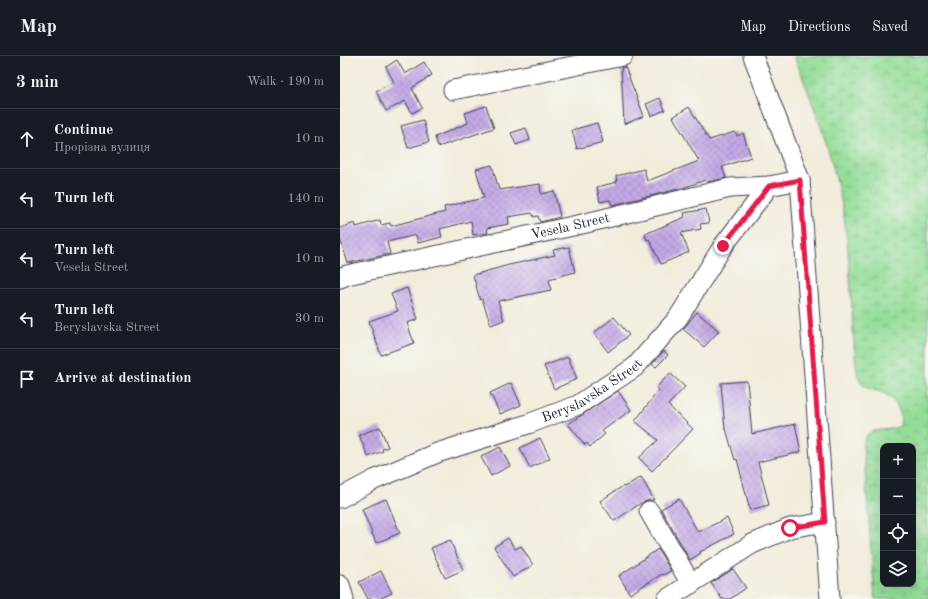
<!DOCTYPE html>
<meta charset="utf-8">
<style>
body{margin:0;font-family:"Old Standard TT",serif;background:#20242c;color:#f1f3f6}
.controls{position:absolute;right:12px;bottom:12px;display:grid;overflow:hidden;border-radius:8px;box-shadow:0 4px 16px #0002}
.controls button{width:36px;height:36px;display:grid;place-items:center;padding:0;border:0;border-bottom:1px solid #363941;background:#171b24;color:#f1f3f6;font:20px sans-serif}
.stop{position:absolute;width:12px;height:12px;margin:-9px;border:3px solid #e11d48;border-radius:50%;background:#fff}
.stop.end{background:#e11d48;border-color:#fff;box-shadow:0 1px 4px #0008}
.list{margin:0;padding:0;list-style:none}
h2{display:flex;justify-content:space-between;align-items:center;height:52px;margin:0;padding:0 16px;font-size:17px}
h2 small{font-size:13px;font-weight:400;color:#9ea1a6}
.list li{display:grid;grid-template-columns:26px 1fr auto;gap:12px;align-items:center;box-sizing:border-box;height:60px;padding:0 16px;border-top:1px solid #363941}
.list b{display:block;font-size:15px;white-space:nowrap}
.list p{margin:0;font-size:13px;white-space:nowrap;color:#9ea1a6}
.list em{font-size:13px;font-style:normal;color:#9ea1a6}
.icon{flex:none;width:22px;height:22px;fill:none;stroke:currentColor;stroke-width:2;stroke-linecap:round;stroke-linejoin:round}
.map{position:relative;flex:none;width:588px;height:543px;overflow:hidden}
header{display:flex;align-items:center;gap:24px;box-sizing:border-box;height:56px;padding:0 20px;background:#171b24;border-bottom:1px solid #363941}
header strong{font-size:19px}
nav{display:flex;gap:22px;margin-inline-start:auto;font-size:14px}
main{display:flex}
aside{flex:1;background:#171b24}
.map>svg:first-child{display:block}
.wetland{fill:url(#wetland-marsh);stroke:#5b806a;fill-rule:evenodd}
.building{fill:url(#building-cross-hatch)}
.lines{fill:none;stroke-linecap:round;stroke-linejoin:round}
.minor-casing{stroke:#414053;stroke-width:21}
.minor{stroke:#fff;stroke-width:19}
.route{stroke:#e11d48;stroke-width:5}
.labels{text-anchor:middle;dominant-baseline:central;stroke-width:3;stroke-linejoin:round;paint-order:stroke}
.street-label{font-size:14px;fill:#22223b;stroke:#f6f6f2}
</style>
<header>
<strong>Map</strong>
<nav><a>Map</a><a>Directions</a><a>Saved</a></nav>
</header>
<main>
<aside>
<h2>3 min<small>Walk · 190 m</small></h2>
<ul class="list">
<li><svg class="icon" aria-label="ahead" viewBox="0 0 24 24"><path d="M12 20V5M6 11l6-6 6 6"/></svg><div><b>Continue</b><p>Прорізна вулиця</p></div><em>10 m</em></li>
<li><svg class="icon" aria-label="left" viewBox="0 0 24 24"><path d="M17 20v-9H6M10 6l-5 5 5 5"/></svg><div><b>Turn left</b></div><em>140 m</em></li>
<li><svg class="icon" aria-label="left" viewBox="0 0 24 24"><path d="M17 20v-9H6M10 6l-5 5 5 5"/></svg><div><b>Turn left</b><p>Vesela Street</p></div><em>10 m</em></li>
<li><svg class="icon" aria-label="left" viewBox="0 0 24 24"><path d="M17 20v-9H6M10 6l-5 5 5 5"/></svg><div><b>Turn left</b><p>Beryslavska Street</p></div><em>30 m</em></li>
<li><svg class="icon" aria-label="arrive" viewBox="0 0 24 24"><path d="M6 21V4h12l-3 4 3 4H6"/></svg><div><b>Arrive at destination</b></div></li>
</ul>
</aside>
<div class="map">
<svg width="588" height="543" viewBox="0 0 588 543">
<defs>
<pattern id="wetland-marsh" width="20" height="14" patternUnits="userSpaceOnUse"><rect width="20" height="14" fill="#94dd99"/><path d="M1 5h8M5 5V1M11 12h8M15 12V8" fill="none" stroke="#7fbd85"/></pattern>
<pattern id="building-cross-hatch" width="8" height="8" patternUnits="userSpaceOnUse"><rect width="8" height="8" fill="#c3a9e6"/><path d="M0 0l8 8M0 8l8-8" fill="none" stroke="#a791c6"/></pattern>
</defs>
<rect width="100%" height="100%" fill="#f6f6f2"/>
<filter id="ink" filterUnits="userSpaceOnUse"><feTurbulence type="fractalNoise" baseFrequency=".025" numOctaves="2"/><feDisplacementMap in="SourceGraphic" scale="8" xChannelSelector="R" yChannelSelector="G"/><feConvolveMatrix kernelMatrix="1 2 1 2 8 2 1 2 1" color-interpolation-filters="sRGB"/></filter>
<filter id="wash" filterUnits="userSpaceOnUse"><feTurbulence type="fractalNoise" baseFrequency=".012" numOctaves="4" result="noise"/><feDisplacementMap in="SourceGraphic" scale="16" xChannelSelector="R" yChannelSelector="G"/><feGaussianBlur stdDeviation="0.9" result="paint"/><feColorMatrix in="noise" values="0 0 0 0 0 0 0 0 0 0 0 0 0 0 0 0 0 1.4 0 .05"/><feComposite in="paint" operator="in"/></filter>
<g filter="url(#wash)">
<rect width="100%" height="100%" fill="#f2ecda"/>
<path class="wetland" d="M454,0H588V543H535L523,389C528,367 544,378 560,370C563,355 555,342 541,336C535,334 529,334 524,330C519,325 517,317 516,310C510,255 512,199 501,144C491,95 473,46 454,0ZM543,390H573V528H543Z"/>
<g id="blocks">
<g class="building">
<polygon points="57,4 65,18 84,6 92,19 72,32 82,52 72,57 65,45 46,55 36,35 54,26 46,11"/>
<polygon points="285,11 304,60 284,68 281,12"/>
<polygon points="320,42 325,54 311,60 306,48"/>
<polygon points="146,50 154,72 98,91 95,81 128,67 125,57"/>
<polygon points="349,51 369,84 395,76 397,80 403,77 411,101 382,111 386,122 367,126 365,124 343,132 272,149 270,144 260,146 257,131 277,126 276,120 304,113 307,125 359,105 333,61"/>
<polygon points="83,64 89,86 68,92 61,70"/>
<polygon points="257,67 263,86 237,93 232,74"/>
<polygon points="186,72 190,84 176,89 171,77"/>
<polygon points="152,109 159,134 200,128 201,138 214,135 220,161 200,166 198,160 194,161 192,157 168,161 169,168 147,172 148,177 133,179 131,165 100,173 102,181 78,187 76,179 47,186 50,198 8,207 0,183 0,172 15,167 16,171 40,164 41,169 50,167 51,170 105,156 104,151 144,142 136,113"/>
<polygon points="366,153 369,167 360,168 361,173 341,177 349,196 321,208 309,183 307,184 305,178 345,161 344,157"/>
<polygon points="229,191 235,216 209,223 211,234 158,245 164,264 151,269 142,243 140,244 133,219 169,209 215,199 213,194"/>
<polygon points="67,232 78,263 67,267 74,287 41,299 29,265 58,255 51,238"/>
<polygon points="357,256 379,275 364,291 343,273"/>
<polygon points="274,261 289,279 268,296 254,277"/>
<polygon points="324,295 328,299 316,311 312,308"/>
<polygon points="228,301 237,323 214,333 204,310"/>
<polygon points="330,317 345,331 328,349 353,373 312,415 299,402 318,384 295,365 319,334 316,332"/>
<polygon points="407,325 412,378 455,368 461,396 418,406 429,449 410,454 397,403 395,404 386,373 385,373 381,327"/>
<polygon points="171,327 181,349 160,358 150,337"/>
<polygon points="278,335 291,354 262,375 265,378 250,391 247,387 245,389 228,368"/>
<polygon points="40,371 48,391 42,393 43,395 28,401 19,379"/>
<polygon points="200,382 210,402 190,412 180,392"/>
<polygon points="160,391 170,410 151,420 141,401"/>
<polygon points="301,421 314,444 309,444 301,447 274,465 260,445 283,430 284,431"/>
<polygon points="46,443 60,477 36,487 22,453"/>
<polygon points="339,443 358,476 387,462 394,478 360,496 361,497 350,504 321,453"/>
<polygon points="168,482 175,493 181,490 193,509 173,521 154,491"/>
<polygon points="110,484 123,514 105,522 91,492"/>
<polygon points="318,493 331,515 323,519 322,518 290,538 279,520"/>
<polygon points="393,513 406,532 390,543 382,543 371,527"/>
<polygon points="41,515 52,537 39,543 28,543 19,526"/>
</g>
</g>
</g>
<g filter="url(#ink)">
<use href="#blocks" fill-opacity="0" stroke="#414053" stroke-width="1"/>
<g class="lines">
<g class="minor-casing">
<g id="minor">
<polyline points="413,0 460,124 490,543"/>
<polyline points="113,34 283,0"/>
<path id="s1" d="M0,222L7,219L242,168L390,132L429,130L460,124"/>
<path id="s2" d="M0,442L34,424L97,397L188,368L238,349L295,311L338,262L383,190L429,130"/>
<polyline points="309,455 351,528"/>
<polyline points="0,529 4,543"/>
<polyline points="327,543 412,488 450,472 485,466"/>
</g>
</g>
<use href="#minor" class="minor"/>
</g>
</g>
<g class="lines" filter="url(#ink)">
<polyline class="route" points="383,190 429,130 460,124 485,466 450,472"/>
</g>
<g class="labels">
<g class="street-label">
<text stroke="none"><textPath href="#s1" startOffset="236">Vesela Street</textPath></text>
<text stroke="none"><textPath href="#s2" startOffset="275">Beryslavska Street</textPath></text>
</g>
</g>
</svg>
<div class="controls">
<button>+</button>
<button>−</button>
<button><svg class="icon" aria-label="locate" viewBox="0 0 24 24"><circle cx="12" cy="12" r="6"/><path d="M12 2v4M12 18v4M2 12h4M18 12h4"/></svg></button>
<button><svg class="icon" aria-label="layers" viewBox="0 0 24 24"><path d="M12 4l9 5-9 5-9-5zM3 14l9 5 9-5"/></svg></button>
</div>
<div class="stop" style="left:450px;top:472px"></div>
<div class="stop end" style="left:383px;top:190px"></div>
</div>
</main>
